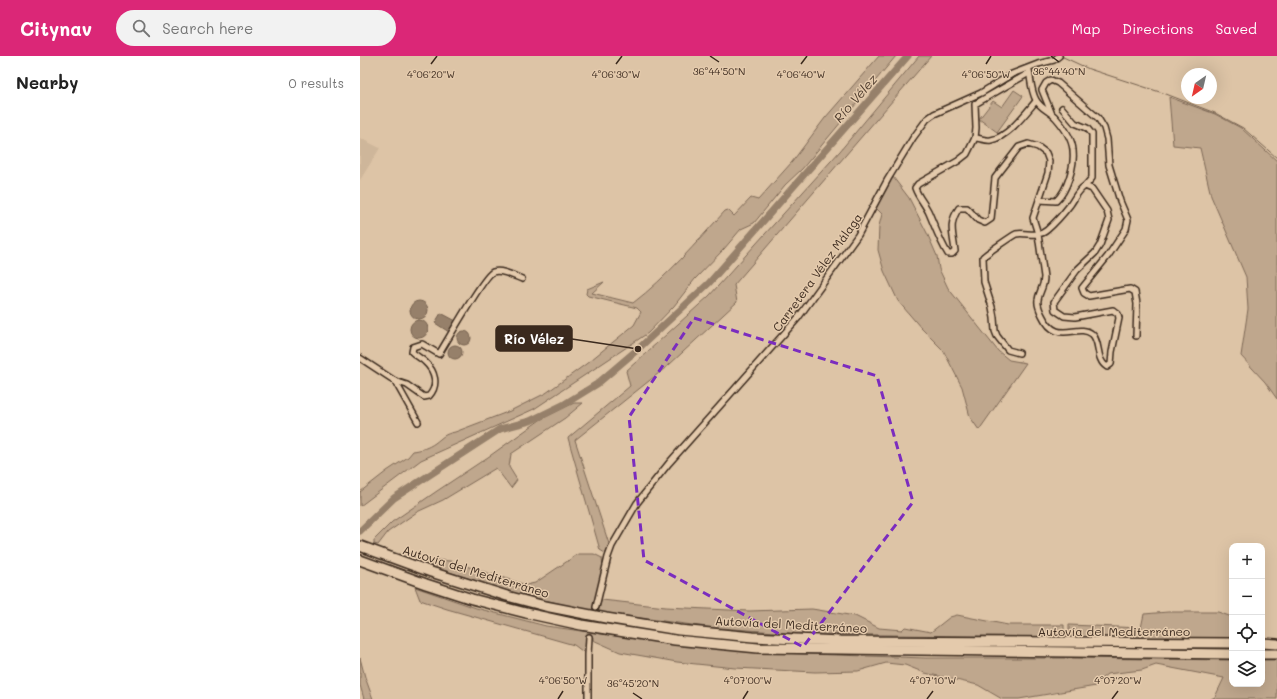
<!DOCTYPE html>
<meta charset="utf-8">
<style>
body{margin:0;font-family:Mali,sans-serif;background:#f2f2f2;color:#222}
.controls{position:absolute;right:12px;bottom:12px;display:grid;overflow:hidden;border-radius:8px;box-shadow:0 4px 16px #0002}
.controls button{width:36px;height:36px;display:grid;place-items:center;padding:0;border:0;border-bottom:1px solid #e0e0e0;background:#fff;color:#222;font:20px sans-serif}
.compass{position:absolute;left:821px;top:12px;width:36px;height:36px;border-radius:50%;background:#fff;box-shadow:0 4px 16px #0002;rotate:214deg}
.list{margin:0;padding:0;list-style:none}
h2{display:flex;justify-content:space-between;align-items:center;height:52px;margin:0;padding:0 16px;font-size:17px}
h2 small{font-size:13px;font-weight:400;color:#767676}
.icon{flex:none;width:22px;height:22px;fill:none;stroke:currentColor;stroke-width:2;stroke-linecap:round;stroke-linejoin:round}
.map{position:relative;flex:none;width:917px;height:643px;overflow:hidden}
header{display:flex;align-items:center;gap:24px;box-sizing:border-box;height:56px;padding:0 20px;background:#db2777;color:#fff}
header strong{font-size:19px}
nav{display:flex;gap:22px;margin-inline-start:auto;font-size:14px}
.search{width:280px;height:36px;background:#f2f2f2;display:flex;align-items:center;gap:10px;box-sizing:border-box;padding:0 14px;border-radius:22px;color:#767676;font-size:15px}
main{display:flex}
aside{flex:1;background:#fff}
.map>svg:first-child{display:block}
.built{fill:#ceb69a}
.green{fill:#bfa78d;stroke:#7d6856}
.water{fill:#96806a;stroke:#725e4c}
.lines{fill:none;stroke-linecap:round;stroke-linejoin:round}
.stream{stroke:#725e4c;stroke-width:1}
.river{stroke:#96806a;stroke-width:7}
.minor-tunnel{stroke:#bda58b;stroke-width:5;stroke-dasharray:5 2.5;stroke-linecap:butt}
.minor-casing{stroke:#3b2a1e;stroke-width:8}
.motorway-casing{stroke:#3b2a1e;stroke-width:12}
.minor{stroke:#e4caac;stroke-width:5}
.motorway{stroke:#e4caac;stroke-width:9}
.marked{fill:none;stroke:#7b2cbf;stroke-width:3;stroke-dasharray:8 5;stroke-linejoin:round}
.ticks{fill:none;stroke:#3b2a1e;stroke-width:1.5}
.labels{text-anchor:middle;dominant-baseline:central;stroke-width:3;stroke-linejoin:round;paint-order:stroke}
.street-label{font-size:12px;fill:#3b2a1e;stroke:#e4caac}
.water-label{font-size:13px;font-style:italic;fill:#4d3b2d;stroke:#e4caac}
.ticks-label{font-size:10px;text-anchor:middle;fill:#3b2a1e;stroke:#e4caac;stroke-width:3;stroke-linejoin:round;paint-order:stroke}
.leader{fill:none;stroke:#3b2a1e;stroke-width:1.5}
.callout-dot{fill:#3b2a1e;stroke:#e4caac;stroke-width:1.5}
.callout{fill:#3b2a1e;stroke:#3b2a1e;stroke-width:1.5}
.callout-label{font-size:13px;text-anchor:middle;font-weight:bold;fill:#fff}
</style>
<header>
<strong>Citynav</strong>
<div class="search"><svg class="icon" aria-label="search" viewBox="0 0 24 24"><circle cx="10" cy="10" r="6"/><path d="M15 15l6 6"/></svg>Search here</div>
<nav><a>Map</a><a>Directions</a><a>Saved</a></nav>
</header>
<main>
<aside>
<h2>Nearby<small>0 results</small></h2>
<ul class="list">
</ul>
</aside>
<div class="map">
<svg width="917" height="643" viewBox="0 0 917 643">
<rect width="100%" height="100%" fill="#ddc4a6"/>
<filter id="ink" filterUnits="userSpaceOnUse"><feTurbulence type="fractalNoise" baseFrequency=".025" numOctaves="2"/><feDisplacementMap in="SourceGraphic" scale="8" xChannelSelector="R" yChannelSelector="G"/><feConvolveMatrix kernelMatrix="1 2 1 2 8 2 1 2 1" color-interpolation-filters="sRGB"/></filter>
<g filter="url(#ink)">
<polygon class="built" points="0,82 20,92 0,124"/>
<g class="green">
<path d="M519,0H536L442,113L425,129L394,167L381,173L364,193L335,223L314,250L288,277L174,353L61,404L0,450V436L27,415L48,401L53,395C61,394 68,392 75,387C83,381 84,378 95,376L150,355L186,337L226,308L274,269L281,256L277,252L228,240L226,238L227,233L244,226L232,237L273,247C307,221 336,187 365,155L368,154L374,160L391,142L398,144L432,106L465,62Z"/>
<polygon points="559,0 571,0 374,229 377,246 309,309 215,384 249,488 245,497 240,494 208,382 270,330 266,315 349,240 480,95"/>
<polygon points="654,34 663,40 637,76 619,63 633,45 642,51"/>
<polygon points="809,41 855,58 881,72 917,105 917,343 905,326 881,300 888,253 886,221 851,140 840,92 813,89"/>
<polygon points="533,121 549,142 567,177 577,200 579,213 588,232 638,295 649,304 666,307 619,374 610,361 602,331 583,294 561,272 538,245 524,215 518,194 519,170 522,158 516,152"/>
<polygon points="214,347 223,347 205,362 151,398 149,411 157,424 151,432 136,412 83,444 57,456 28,476 18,489 14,488 14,484 32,466 77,435 131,399 180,364"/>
<polygon points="218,498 234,498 242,502 243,513 232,555 154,537 67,509 76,504 90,505 166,529 175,527"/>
<polygon points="55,531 116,552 186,570 313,588 387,596 566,602 709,602 872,604 872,628 902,628 902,604 917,604 917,643 851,643 855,641 864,622 796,609 782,614 747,618 741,623 736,630 659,643 642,643 618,629 565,617 545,609 526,607 498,615 455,616 375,612 317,606 260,596 233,584 233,581 227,580 226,598 214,589 87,553 60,544"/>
<polygon points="242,544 306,551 389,555 452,553 495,560 519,572 542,574 545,571 571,576 590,561 597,559 648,569 704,569 704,581 443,578 347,571 238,556"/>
<polygon points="808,556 858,556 872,561 872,583 709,581 709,569 781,572 784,558"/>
<polygon points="0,602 5,621 13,643 4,643 0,629"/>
</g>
<g class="water">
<circle cx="59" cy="254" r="9"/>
<polygon points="81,257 96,265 89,276 75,267"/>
<circle cx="59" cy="273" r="9"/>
<circle cx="104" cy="282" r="7"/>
<circle cx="95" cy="296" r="7"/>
</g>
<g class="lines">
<polyline class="stream" points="701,0 729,13 806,38 855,57 883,72 917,102"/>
<polyline class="river" points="0,475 34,442 140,373 170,365 203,349 237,328 278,293 349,227 548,0"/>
<polyline class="minor-tunnel" points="229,581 236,551"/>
<g class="minor-casing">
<g id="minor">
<path d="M669,14C671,25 671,35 676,44C681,53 690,55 696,62C703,70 712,83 713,94C715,110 707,135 696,145L679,144"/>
<polyline points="702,52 715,67 727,72 732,78 732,122 725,130"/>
<polyline points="691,56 682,34 686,27 691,24 698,27 738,62 744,72 747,83 749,109 760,145 768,164 766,173 748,200 722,232 724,237 729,240 770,233 775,236 777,248 776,280"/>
<path d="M615,82C620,82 626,85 631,84C648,81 665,58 676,45"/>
<path d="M659,297L648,294L637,280L635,275L634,262L632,251L624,226L623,201C627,197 652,180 656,178C666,176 678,182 687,174C695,167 703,158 710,149C715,142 718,134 725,130L732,133L747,155L749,164L740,189L735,197L717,214L694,246L695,254L704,260L715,261L753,254L758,258L759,262L752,296L751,308L747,311C735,303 741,286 732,278C717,266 697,291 682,259C680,255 677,249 678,244C679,235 684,232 684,221L678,178L673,162L688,117L689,105L686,97L678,91L668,88L659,91L635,122L631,163L625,167L618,164L607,152H599C588,168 593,177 595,195L592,198H588C580,185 575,171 569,157C565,148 558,141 555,132L558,128L598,105L607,98L615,82L616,72L615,48L669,17"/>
<polyline points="0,302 35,325 58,366"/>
<path d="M35,325L47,329L64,341L69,340C79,329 75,315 65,306C61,302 56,300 52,296L53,291L62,288L79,298C86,287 125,218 133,216C141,213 154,220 162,223"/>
<polyline points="236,551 248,501 252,490 277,447 309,407 438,262 498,179 528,123 553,82 567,63 574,58 621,37 652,18 678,8 694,4 699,0"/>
<polyline points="228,643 228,599 229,581"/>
</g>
</g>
<g class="motorway-casing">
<g id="motorway">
<polyline points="0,490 71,516 147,540 185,550 246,562 319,574 393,581 480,585 872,587"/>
<polyline points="0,504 66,528 112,543 166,557 221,569 315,584 398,592 872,598"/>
<polyline points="902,587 917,588"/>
<polyline points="902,598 917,598"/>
</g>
</g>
<use href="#minor" class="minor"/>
<use href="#motorway" class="motorway"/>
</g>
</g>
<path class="marked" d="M334,262L517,320L553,446L443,591L284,504L269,361Z"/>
<path class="ticks" d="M350,0L359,6M691,0L699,6M71,8L77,0M256,8L262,0M441,8L447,0M626,8L631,0M273,637L282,643M198,643L203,635M383,643L388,635M567,643L573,635M752,643L758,635"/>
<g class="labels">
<g class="street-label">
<text transform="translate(457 216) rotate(-54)">Carretera Vélez Málaga</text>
<text transform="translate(116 515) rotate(17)">Autovía del Mediterráneo</text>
<text transform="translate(431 568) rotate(3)">Autovía del Mediterráneo</text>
<text x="754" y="575">Autovía del Mediterráneo</text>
</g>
<g class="water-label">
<text transform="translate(495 42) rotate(-49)">Río Vélez</text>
</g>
</g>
<g class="ticks-label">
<text x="359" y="19">36°44'50"N</text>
<text x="699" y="19">36°44'40"N</text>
<text x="71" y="22">4°06'20"W</text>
<text x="256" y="22">4°06'30"W</text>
<text x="441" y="22">4°06'40"W</text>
<text x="626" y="22">4°06'50"W</text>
<text x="203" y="628">4°06'50"W</text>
<text x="388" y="628">4°07'00"W</text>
<text x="573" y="628">4°07'10"W</text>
<text x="758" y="628">4°07'20"W</text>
<text x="273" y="631">36°45'20"N</text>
</g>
<path class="leader" d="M278 293L212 283"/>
<circle class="callout-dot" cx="278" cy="293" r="4"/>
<rect class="callout" x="136" y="270" width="76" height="25" rx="4"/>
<g class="callout-label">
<text x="174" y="288">Río Vélez</text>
</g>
</svg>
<div class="controls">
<button>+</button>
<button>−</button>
<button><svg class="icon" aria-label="locate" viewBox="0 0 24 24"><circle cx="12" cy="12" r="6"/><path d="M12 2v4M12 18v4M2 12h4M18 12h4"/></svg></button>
<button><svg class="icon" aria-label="layers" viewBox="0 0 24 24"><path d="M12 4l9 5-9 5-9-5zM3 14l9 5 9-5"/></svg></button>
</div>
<svg class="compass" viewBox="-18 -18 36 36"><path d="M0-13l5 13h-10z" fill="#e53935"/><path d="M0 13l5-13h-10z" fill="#767676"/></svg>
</div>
</main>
